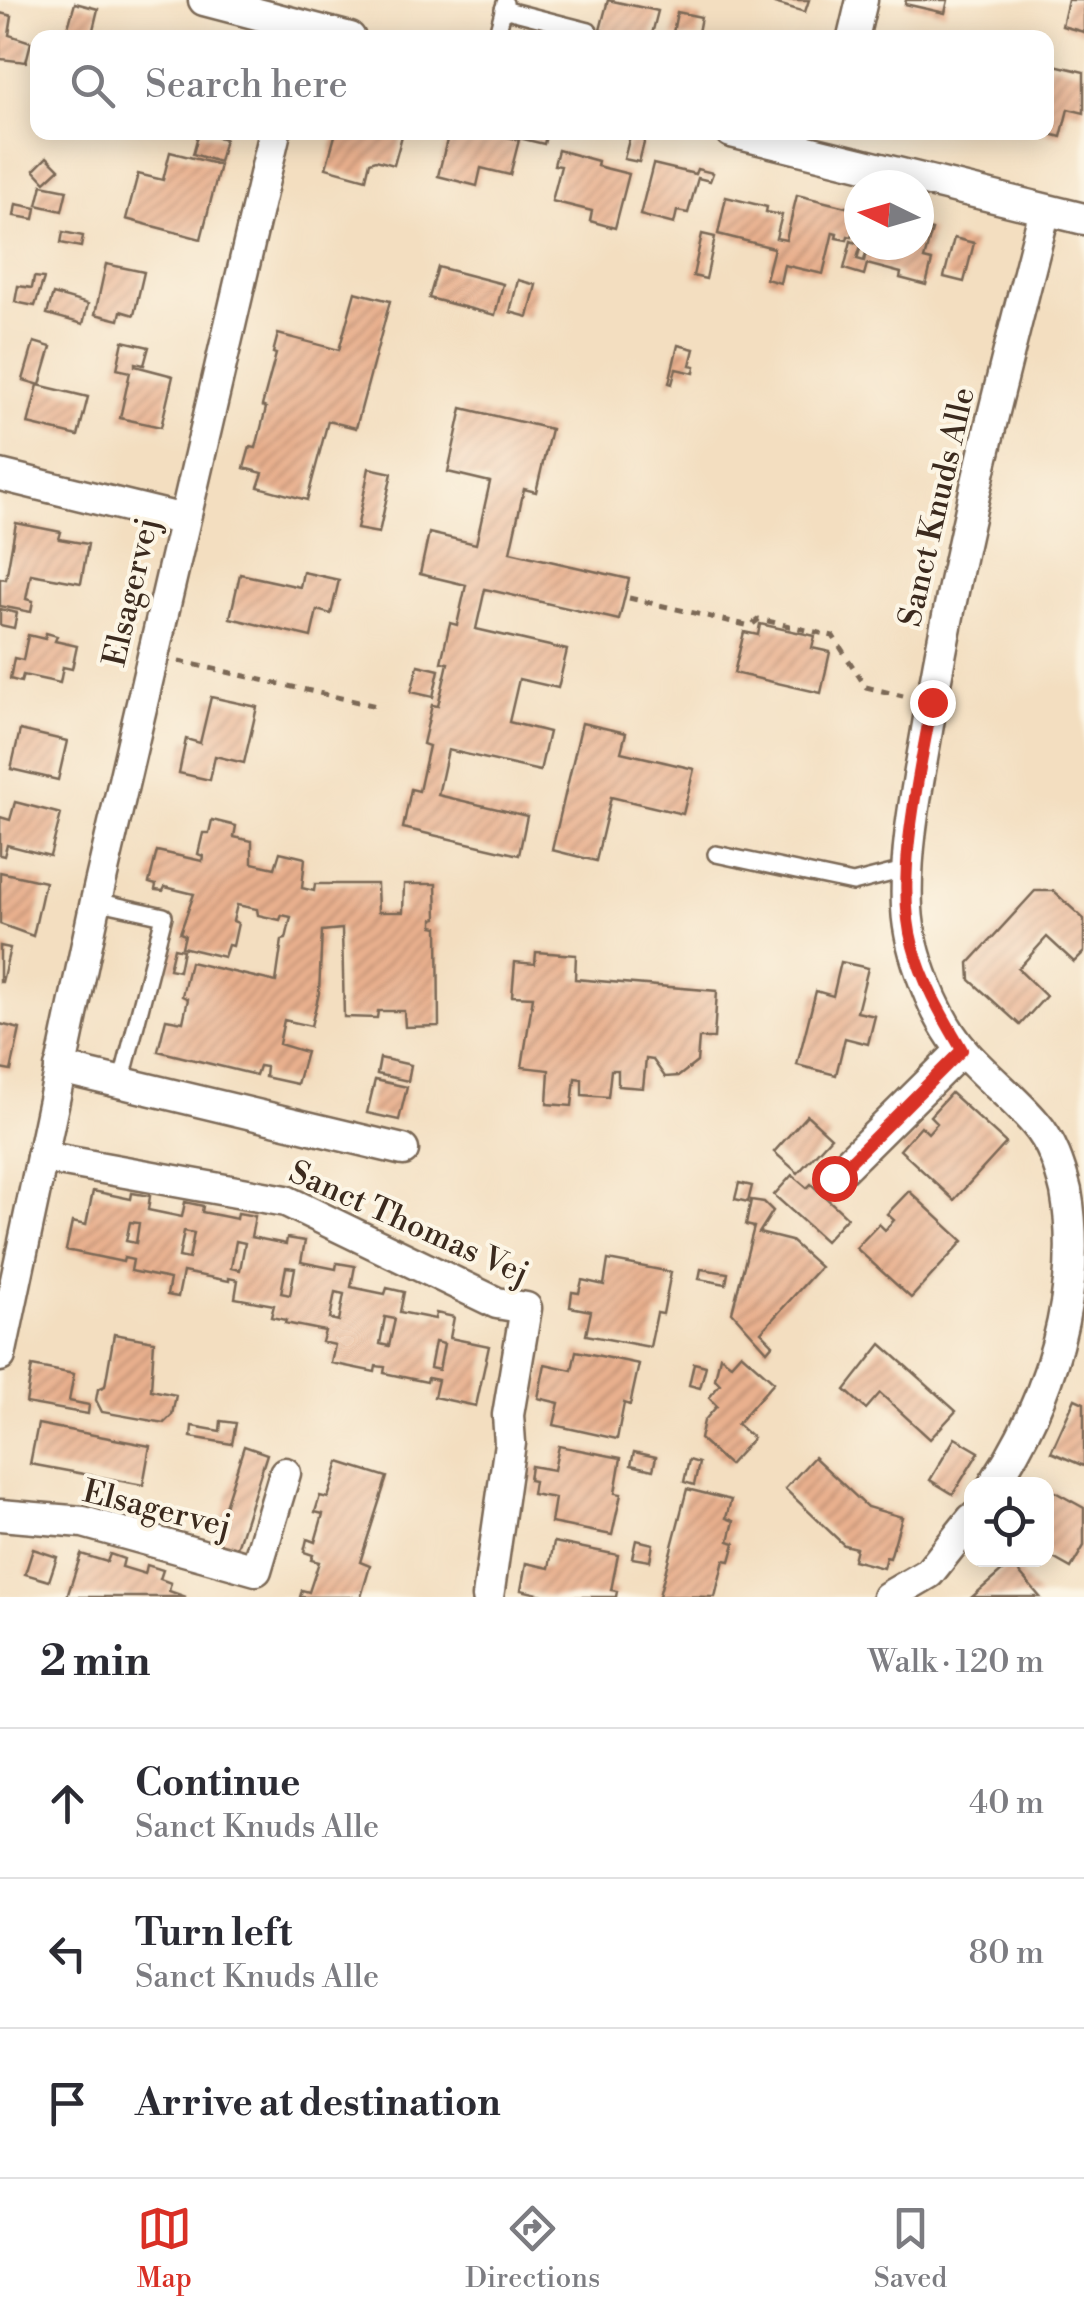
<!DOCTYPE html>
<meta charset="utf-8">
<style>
body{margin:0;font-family:"Libre Bodoni",serif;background:#f2f2f3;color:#2b2b33}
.controls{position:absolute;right:30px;bottom:30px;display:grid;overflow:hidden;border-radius:20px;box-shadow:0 5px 25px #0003}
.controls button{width:90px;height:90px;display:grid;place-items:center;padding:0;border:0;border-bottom:2px solid #e1e1e2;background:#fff;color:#2b2b33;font:50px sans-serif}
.compass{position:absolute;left:844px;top:170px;width:90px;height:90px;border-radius:50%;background:#fff;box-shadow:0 5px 25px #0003;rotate:275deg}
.stop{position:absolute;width:30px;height:30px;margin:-22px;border:8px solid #d93025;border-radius:50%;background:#fff}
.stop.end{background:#d93025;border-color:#fff;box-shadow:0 2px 10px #0008}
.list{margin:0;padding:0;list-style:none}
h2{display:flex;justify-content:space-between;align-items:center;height:130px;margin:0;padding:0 40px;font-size:42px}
h2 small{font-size:32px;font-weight:400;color:#7c7c81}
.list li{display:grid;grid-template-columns:65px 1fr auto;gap:30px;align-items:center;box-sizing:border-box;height:150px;padding:0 40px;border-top:2px solid #e1e1e2}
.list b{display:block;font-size:38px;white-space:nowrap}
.list p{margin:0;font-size:32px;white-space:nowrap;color:#7c7c81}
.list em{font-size:32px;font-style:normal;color:#7c7c81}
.icon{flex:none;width:55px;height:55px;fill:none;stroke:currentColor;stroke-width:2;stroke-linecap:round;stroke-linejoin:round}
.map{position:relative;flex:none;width:1084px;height:1597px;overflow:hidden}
.search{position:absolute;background:#fff;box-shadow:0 5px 25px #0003;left:30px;right:30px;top:30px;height:110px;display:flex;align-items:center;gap:25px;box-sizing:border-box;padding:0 35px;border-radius:20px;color:#7c7c81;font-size:38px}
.sheet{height:580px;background:#fff}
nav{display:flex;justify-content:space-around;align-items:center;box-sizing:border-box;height:140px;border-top:2px solid #e1e1e2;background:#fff;font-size:28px;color:#7c7c81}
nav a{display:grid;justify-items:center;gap:5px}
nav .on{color:#d93025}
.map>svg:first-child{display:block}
.building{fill:url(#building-hatch);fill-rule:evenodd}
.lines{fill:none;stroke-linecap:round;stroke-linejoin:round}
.lane-casing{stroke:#7b6957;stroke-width:20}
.street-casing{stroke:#7b6957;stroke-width:35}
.path{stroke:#7b6957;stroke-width:5;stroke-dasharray:8 8;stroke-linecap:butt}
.lane{stroke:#fff;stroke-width:15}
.street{stroke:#fff;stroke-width:30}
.route{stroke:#d93025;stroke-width:12}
.labels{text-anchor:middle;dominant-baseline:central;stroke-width:8;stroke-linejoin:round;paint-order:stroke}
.street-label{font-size:32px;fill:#3b2a1e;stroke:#fcf5e5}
</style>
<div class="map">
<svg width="1084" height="1597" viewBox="0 0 1084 1597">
<defs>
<pattern id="building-hatch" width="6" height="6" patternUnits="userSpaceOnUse" patternTransform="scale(2.5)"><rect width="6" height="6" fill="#e9b08e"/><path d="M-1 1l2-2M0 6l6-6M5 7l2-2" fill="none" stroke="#be8f73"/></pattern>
</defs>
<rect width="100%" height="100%" fill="#fcf5e5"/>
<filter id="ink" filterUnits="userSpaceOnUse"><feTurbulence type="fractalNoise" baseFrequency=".01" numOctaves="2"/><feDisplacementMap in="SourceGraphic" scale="20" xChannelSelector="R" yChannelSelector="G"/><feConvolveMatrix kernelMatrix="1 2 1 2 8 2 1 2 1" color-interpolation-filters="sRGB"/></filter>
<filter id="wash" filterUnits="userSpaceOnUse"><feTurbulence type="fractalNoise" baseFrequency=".0048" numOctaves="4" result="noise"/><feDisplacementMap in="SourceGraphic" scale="40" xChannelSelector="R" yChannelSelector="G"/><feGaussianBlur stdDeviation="2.25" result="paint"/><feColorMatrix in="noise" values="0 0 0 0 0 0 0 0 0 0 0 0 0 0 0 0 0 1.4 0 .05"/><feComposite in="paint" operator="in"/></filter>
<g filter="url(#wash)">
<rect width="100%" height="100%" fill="#f3dec0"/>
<g id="blocks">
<g class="building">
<polygon points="608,0 658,11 651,38 629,38 600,30"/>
<polygon points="764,0 809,0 805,12"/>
<polygon points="906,0 948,0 945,13 905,4"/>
<polygon points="1068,0 1084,0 1084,32 1062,26"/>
<polygon points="75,3 98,9 91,38 65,38"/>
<polygon points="677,12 701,17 697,38 672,38"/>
<polygon points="0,13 12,16 9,35 31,42 26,62 0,59"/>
<polygon points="1050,64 1084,72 1084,113 1068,109 1061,137 1046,133 1046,78"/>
<polygon points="199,132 225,139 219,162 193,154"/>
<polygon points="336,132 403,132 394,165 376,160 370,162 366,179 326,168"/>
<polygon points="449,132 488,132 519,140 510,175 481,168 477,186 438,176"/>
<polygon points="516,132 547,132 544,144 515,137"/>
<polygon points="630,136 645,139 639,162 624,159"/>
<polygon points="558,150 598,161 597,166 629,174 615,228 590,221 592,211 552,201 561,166 554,165"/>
<polygon points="170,152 220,165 201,239 126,219 138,174 163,180"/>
<polygon points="47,157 59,169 45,182 34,170"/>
<polygon points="653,164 695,174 697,169 713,173 710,181 698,178 688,213 677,211 674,224 640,215"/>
<polygon points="42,185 67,190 62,211 37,205"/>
<polygon points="797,195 858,210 852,237 848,236 847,240 836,238 837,233 833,232 823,274 784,265 780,283 766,279 774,248 718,234 726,197 767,207 766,212 782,215 776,238 786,240"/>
<polygon points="16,204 36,208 34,219 14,216"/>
<polygon points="919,227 932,230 924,259 932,261 926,285 900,278 901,273 867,264 864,275 844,269 851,241 861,245 857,259 864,261 868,245 919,245"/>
<polygon points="63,232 83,236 81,247 61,243"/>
<polygon points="702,234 715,237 706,279 693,276"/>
<polygon points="954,238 974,243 964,282 944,277"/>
<polygon points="106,264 144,272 134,315 121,311 119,320 95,314"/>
<polygon points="438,267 503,284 495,315 429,298"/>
<polygon points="34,277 44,278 35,306 15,302 18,286 32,288"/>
<polygon points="518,280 536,285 528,317 510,312"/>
<polygon points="355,292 390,301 356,428 328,421 307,500 258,487 263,473 244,468 250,447 256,448 266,408 262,406 276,354 273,353 278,334 339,350"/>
<polygon points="53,294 88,304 83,324 47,314"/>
<polygon points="123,341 149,347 144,365 135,363 135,366 173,376 161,427 120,418 130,372 117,369"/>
<polygon points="34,342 51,347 40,385 23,380"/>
<polygon points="678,345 694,349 690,365 695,366 694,373 676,369 672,384 669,383"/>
<polygon points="38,385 88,397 78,436 28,424"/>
<polygon points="462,408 551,429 536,492 524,489 510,552 629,579 619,620 485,589 476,629 567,650 558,688 519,679 509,722 549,732 540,771 448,750 438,795 527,816 519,855 403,828 411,789 419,791 429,746 423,744 432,705 438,706 448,663 441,662 450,623 457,625 466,585 420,574 429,533 476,544 490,482 448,472"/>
<polygon points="369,468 392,473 379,533 357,529"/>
<polygon points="16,523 61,532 59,539 88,544 81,583 31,574 26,599 33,601 31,612 0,606 0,578 6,579"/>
<polygon points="303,572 339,580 331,614 317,610 311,637 230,618 240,574 300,587"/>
<polygon points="0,609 17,613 14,628 0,625"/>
<polygon points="760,624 815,636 812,648 830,652 821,693 734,673 744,632 758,635"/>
<polygon points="46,633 57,636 55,641 77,646 72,669 63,667 60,683 23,675 21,682 10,679 14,658 23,660 28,635 45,639"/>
<polygon points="418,665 439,670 433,697 411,692"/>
<polygon points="211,697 257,707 244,763 215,756 210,780 179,773 186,739 200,743"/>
<polygon points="582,723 626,733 621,752 694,769 683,814 611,797 596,861 552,850"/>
<polygon points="20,730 67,741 58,780 11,769"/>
<polygon points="15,802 61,814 50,856 7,845 4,856 0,855 0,817 10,820"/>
<polygon points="212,820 236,826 234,837 252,841 252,863 275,868 280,852 305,858 302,888 314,891 315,884 377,884 378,912 403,912 404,884 436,884 437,918 433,919 433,926 438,927 439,1026 405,1027 404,1011 378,1011 377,1018 344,1017 342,929 322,931 319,993 311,1026 284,1020 279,1044 306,1052 297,1084 265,1077 266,1067 259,1066 256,1075 158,1051 166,1019 183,1022 188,999 182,996 190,962 276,982 282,940 286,939 291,917 282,915 280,920 258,915 257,909 237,905 233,921 238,923 233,946 228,945 224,957 182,947 185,935 180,933 194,894 165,887 163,891 155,890 156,885 149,883 157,851 202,861 203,856 198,854 203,833 209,833"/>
<polygon points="0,872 45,882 33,936 0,924"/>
<polygon points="1035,891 1053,891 1084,919 1084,952 1074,962 1047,937 1018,969 1046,996 1020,1025 970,980 969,963"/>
<polygon points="0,946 10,948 2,982 0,982"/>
<polygon points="174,948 183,950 179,971 169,969"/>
<polygon points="536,952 576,955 575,979 717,991 714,1038 699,1038 697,1062 679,1076 665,1077 653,1060 646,1059 643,1088 618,1086 618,1070 611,1070 608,1097 582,1095 582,1079 575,1078 572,1106 547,1104 549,1070 522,1067 533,997 512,996 515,962 535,964"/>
<polygon points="841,962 868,968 857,1012 875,1016 868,1044 845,1038 836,1075 797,1065 816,991 833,996"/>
<polygon points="0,1024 20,1029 11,1071 0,1069"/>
<polygon points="380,1058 411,1065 408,1081 377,1074"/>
<polygon points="375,1080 407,1087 399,1120 367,1113"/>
<polygon points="951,1093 1006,1143 954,1200 900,1150 921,1126 928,1133 937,1123 930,1116"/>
<polygon points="807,1115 831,1137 798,1173 774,1152"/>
<polygon points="792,1175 807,1188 811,1184 847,1217 825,1241 774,1195"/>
<polygon points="739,1183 752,1186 748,1202 735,1199"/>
<path d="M93,1191L131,1199L132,1193L150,1196L148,1210L182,1217L185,1202L203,1206L202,1212L237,1219L238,1213L255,1216L251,1237L286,1244L287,1238L305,1241L301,1262L336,1269L337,1263L355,1266L351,1287L385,1294L387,1288L404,1292L400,1312L435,1319L436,1313L454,1317L450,1338L489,1346L476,1406L434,1397L438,1380L428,1378L427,1382L384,1373L385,1367L376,1366L375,1372L331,1363L335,1345L322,1342L325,1331L285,1323L286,1320L271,1317L274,1305L235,1298L238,1280L229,1278V1281L183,1272L178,1297L167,1295L170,1279L131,1271L133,1260L124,1258L123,1262L66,1250L72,1222L86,1225ZM130,1222L139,1223L136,1243L126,1241ZM184,1231L194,1233L189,1259L179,1257ZM236,1241L245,1243L240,1270L231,1268ZM286,1267L295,1268L290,1295L281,1293ZM335,1292L344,1294L339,1321L330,1319ZM385,1317L395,1319L389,1346L380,1344ZM435,1342L444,1344L439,1370L430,1368Z"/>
<polygon points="909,1191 963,1241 911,1298 856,1248 879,1224 885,1230 894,1220 887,1214"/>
<polygon points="751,1200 764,1202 773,1211 759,1233 791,1241 820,1267 761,1332 773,1344 767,1351 732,1312 754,1227 746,1225"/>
<polygon points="608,1260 671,1272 663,1314 657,1313 650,1347 586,1335 591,1311 570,1307 572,1292 579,1293 582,1280 604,1285"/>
<polygon points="701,1269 728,1273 726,1284 699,1279"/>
<polygon points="114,1334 154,1341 151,1390 176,1395 172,1415 164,1423 102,1412 96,1400 98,1389 105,1386"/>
<polygon points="881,1344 956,1411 930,1439 880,1393 866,1409 845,1390"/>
<polygon points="576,1351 639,1364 630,1405 624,1403 617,1439 554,1425 559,1403 538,1398 545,1364 572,1370"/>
<polygon points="741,1353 774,1382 737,1424 753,1438 729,1465 700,1439 704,1421 717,1406 709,1398 720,1384 715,1379 720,1356 731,1364"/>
<polygon points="694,1363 706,1366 700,1388 689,1385"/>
<polygon points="32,1366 74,1374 69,1401 89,1405 88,1414 26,1403"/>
<polygon points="1075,1399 1084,1403 1084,1466 1051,1452"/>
<polygon points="221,1421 236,1423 232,1444 191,1437 192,1426 220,1431"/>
<polygon points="38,1424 150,1446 143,1485 30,1464"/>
<polygon points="955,1438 979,1452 953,1494 930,1480"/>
<polygon points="244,1446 267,1454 235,1554 212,1547"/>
<polygon points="559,1446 621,1458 615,1493 621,1494 612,1535 551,1523 555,1498 532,1494 534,1481 529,1480 531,1466 554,1470"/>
<polygon points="634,1452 656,1457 653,1470 631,1465"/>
<polygon points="814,1457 867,1507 902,1517 890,1558 886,1557 883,1568 853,1560 856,1548 844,1545 785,1489"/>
<polygon points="689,1460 699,1463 694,1485 684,1482"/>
<polygon points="339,1462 387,1477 360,1562 370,1566 361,1597 300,1597 302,1590 309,1592 319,1562 311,1560 313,1555 304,1552 307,1539 315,1542 323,1514 315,1512 320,1496 328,1498"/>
<polygon points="1046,1487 1084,1508 1084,1546 1071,1568 1046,1554"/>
<polygon points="687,1489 731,1500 726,1518 734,1521 729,1541 735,1543 730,1561 724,1560 715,1597 659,1596"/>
<polygon points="636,1540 653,1544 650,1561 632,1558"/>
<polygon points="554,1542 618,1555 611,1590 617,1591 616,1597 551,1597 521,1590 526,1563 549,1568"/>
<polygon points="33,1549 57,1557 49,1581 25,1574"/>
<polygon points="81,1554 107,1562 110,1554 124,1559 122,1567 145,1574 147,1565 163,1570 160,1579 171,1583 169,1591 186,1597 67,1597"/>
<polygon points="1011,1563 1040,1597 972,1597"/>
</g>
</g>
</g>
<g filter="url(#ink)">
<use href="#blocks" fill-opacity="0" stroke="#7b6957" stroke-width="2.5"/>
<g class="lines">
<g class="lane-casing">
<g id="lane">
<polyline points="503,9 589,31 587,38"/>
<polyline points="496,38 505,3"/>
<polyline points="716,854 853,883 908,869"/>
<polyline points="96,901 164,916 121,1083"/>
</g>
</g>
<g class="street-casing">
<g id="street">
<polyline points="204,0 350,38"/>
<polyline points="853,38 862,0"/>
<polyline points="731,132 1084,219"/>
<polyline points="0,475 184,520"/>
<polyline points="60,1068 403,1150"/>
<polyline points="42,1157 286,1201 497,1303 526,1308 508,1415 510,1443 488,1597"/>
<polyline points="834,1177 962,1050"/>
<polyline points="0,1356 96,901 275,132"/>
<path d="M994,1484C1049,1401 1084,1292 1066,1191C1060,1167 1052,1142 1035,1123C1014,1098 987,1078 965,1053C935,1020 909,952 907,908C904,843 920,776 930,712C959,543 1002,377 1045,210"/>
<polyline points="0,1515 83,1522 256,1570 285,1473"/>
<polyline points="888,1597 929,1573 972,1519"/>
</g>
</g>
<g class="path">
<polyline points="629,598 750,626 759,619 833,636 866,687 903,696"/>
<polyline points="179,661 376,706"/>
</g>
<use href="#lane" class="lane"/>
<use href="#street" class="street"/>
</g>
</g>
<g class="lines" filter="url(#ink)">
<path class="route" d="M834,1178L962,1050C943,1017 923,984 913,946C894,877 920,773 932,702"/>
</g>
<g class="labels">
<g class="street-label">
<text transform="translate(937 507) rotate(-77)">Sanct Knuds Alle</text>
<text transform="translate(131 592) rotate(-77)">Elsagervej</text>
<text transform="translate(409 1223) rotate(24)">Sanct Thomas Vej</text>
<text transform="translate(157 1509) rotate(14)">Elsagervej</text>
</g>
</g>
</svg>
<div class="controls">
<button><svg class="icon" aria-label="locate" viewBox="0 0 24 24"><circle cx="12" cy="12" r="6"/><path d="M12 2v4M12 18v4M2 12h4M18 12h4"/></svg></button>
</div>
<svg class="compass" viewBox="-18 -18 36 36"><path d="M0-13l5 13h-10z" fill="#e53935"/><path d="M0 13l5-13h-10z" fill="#7c7c81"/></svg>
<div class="stop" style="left:834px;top:1178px"></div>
<div class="stop end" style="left:932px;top:702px"></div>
<div class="search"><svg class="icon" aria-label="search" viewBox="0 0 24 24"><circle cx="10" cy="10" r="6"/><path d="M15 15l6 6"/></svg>Search here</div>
</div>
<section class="sheet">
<h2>2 min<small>Walk · 120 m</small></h2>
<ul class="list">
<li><svg class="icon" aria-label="ahead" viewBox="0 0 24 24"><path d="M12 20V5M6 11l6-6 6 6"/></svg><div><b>Continue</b><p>Sanct Knuds Alle</p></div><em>40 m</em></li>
<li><svg class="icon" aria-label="left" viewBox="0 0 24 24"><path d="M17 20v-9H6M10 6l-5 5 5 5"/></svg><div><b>Turn left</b><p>Sanct Knuds Alle</p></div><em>80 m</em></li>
<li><svg class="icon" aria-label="arrive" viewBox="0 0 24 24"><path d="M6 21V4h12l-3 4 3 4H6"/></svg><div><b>Arrive at destination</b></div></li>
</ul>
</section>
<nav>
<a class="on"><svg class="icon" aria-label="map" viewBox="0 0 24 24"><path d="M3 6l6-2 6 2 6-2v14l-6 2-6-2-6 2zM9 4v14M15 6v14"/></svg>Map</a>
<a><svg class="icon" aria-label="directions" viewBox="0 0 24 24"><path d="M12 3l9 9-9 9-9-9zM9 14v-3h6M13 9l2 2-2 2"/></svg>Directions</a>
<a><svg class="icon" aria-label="saved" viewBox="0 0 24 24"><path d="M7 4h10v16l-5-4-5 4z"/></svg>Saved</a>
</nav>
